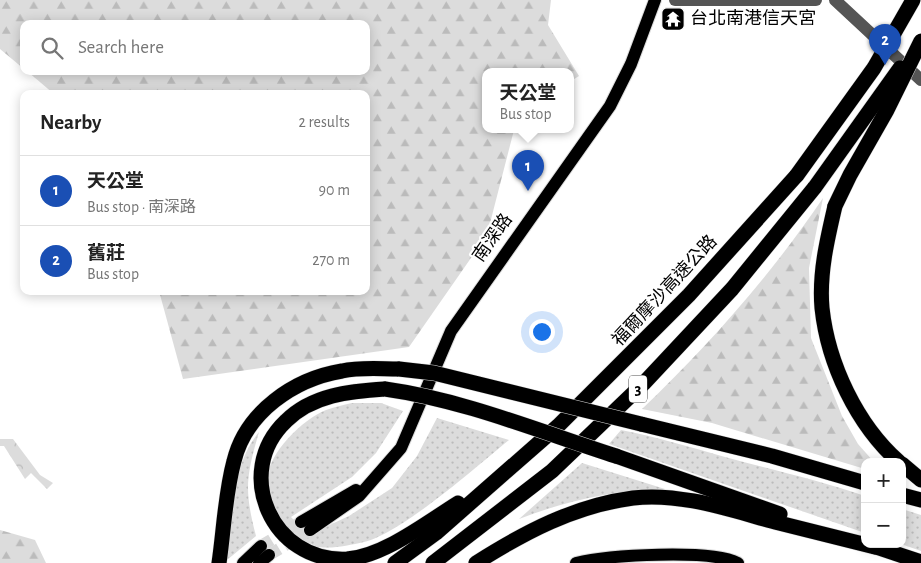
<!DOCTYPE html>
<meta charset="utf-8">
<style>
body{margin:0;font-family:"Alegreya Sans","Noto Sans TC",sans-serif;background:#f2f2f2;color:#222}
.controls{position:absolute;right:15px;bottom:15px;display:grid;overflow:hidden;border-radius:10px;box-shadow:0 2px 12px #0003}
.controls button{width:45px;height:45px;display:grid;place-items:center;padding:0;border:0;border-bottom:1px solid #e0e0e0;background:#fff;color:#222;font:25px sans-serif}
.you{position:absolute;left:541px;top:331px;width:18px;height:18px;margin:-12px;border:4px solid #fff;border-radius:50%;background:#1a73e8;box-shadow:0 0 0 8px #1a73e833}
.badge{display:grid;place-items:center;width:32px;height:32px;border-radius:50%;background:#111827;color:#fff;font-size:16px;font-weight:700}
.pin{position:absolute;translate:-50% -41px;filter:drop-shadow(0 1px 2px #0008)}
.pin::after{content:'';position:absolute;top:26px;width:18px;height:15px;background:inherit;clip-path:polygon(0 0,100% 0,50% 100%)}
.popup{position:absolute;left:482px;top:68px;width:92px;height:65px;box-sizing:border-box;display:grid;place-content:center;border-radius:10px;background:#fff;filter:drop-shadow(0 1px 4px #0005);font-size:16px;white-space:nowrap;color:#767676}
.popup b{font-size:19px;color:#222}
.popup::after{content:'';position:absolute;left:50%;top:100%;margin-left:-10px;border:10px solid transparent;border-top-color:#fff}
.list{margin:0;padding:0;list-style:none}
h2{display:flex;justify-content:space-between;align-items:center;height:65px;margin:0;padding:0 20px;font-size:21px}
h2 small{font-size:16px;font-weight:400;color:#767676}
.list li{display:grid;grid-template-columns:32px 1fr auto;gap:15px;align-items:center;box-sizing:border-box;height:70px;padding:0 20px;border-top:1px solid #e0e0e0}
.list b{display:block;font-size:19px;white-space:nowrap}
.list p{margin:0;font-size:16px;white-space:nowrap;color:#767676}
.list em{font-size:16px;font-style:normal;color:#767676}
.icon{flex:none;width:28px;height:28px;fill:none;stroke:currentColor;stroke-width:2;stroke-linecap:round;stroke-linejoin:round}
.map{position:relative;flex:none;width:921px;height:563px;overflow:hidden}
.search{position:absolute;background:#fff;box-shadow:0 2px 12px #0003;left:20px;top:20px;width:350px;height:55px;display:flex;align-items:center;gap:12px;box-sizing:border-box;padding:0 18px;border-radius:10px;color:#767676;font-size:19px}
.panel{position:absolute;background:#fff;box-shadow:0 2px 12px #0003;left:20px;top:90px;width:350px;height:205px;border-radius:10px}
.map>svg:first-child{display:block}
.grass{fill:url(#grass-dots)}
.forest{fill:url(#forest-firs)}
.park{fill:url(#park-crowns)}
.lines{fill:none;stroke-linecap:round;stroke-linejoin:round}
.major-tunnel{stroke:#d9d9d9;stroke-width:12;stroke-dasharray:12 6;stroke-linecap:butt}
.major-casing{stroke:#dbdbdb;stroke-width:14}
.highway-casing{stroke:#dbdbdb;stroke-width:16}
.minor{stroke:#555;stroke-width:12}
.major{stroke:#000;stroke-width:12}
.highway{stroke:#000;stroke-width:15}
.highway-bridge-casing{stroke:#dbdbdb;stroke-width:16;stroke-linecap:butt}
.highway-bridge{stroke:#000;stroke-width:15}
.labels{text-anchor:middle;dominant-baseline:central;stroke-width:4.5;stroke-linejoin:round;paint-order:stroke}
.shield{fill:#fff;stroke:#4c4c4c;stroke-width:1}
.shield-label{font-size:16px;font-weight:bold;fill:#000}
.poi-label{font-size:18px;fill:#000;stroke:#fff;text-anchor:start}
.street-label{font-size:18px;fill:#000;stroke:#fff}
</style>
<div class="map">
<svg width="921" height="563" viewBox="0 0 921 563">
<defs>
<pattern id="grass-dots" width="8" height="8" patternUnits="userSpaceOnUse" patternTransform="scale(1.25)"><rect width="8" height="8" fill="#dcdcdc"/><path d="M2 2h.1M6 6h.1" fill="none" stroke="#bbb" stroke-width="1.8" stroke-linecap="round"/></pattern>
<pattern id="forest-firs" width="22" height="20" patternUnits="userSpaceOnUse" patternTransform="scale(1.25)"><rect width="22" height="20" fill="#dcdcdc"/><path d="M5 1l3.5 6h-7zM16 11l3.5 6h-7z" fill="#bbb"/></pattern>
<pattern id="park-crowns" width="20" height="18" patternUnits="userSpaceOnUse" patternTransform="scale(1.25)"><rect width="20" height="18" fill="#dcdcdc"/><path d="M2 6a3 3 0 1 1 6 0M12 15a3 3 0 1 1 6 0" fill="none" stroke="#bbb"/></pattern>
</defs>
<rect width="100%" height="100%" fill="#fff"/>
<g class="grass">
<path d="M352,403H381L403,411L376,453L352,477L291,517L308,535L349,516L392,488L417,456L437,418L509,440C477,466 402,533 364,542C350,545 333,549 319,547C307,545 283,527 276,517C273,512 267,485 267,480C268,453 303,419 326,410C334,407 343,405 352,403Z"/>
<path d="M621,430C657,437 690,447 725,457C772,470 819,480 865,496V533L609,444Z"/>
<path d="M259,432C246,477 244,490 256,536L227,560C231,517 231,466 259,432Z"/>
<path d="M582,463L665,489C615,490 565,501 519,519Z"/>
<polygon points="902,509 921,515 921,551 901,544"/>
</g>
<g class="forest">
<polygon points="0,0 551,0 548,25 579,76 571,81 570,72 486,72 486,130 514,130 487,235 409,347 183,379 159,291 366,291 366,94 54,94 27,71 366,71 366,24 24,24 24,69 0,49"/>
<path d="M823,198L809,268L811,338L842,416L858,444L874,462H865V469L712,423L642,409C709,345 771,275 823,198Z"/>
<polygon points="0,530 35,540 46,563 0,563"/>
</g>
<polygon class="park" points="0,439 13,439 40,475 53,483 47,489 31,473 25,479 4,446 0,446"/>
<g class="lines">
<g class="major-tunnel">
<polyline points="261,546 301,522"/>
<polyline points="269,555 310,530"/>
</g>
<g class="major-casing">
<g id="major">
<polyline points="301,522 356,490"/>
<polyline points="310,530 359,496 401,448 451,331 610,106 631,64 655,0"/>
<polyline points="243,563 261,546"/>
<polyline points="259,563 269,555"/>
<path d="M576,563C608,555 710,549 738,563"/>
</g>
</g>
<g class="highway-casing">
<g id="highway">
<path d="M835,206C827,240 819,274 822,308C828,364 857,425 899,462"/>
<path d="M385,389C350,391 312,395 286,421C232,472 272,563 347,559C384,556 426,523 458,503"/>
<polyline points="641,424 772,456 865,483"/>
<polyline points="616,456 780,514"/>
<polyline points="902,464 921,480"/>
<polyline points="902,495 921,500"/>
<polyline points="867,544 921,562"/>
<path d="M219,563C224,529 225,494 234,461C246,412 294,379 342,371C360,367 380,369 399,369"/>
<polyline points="395,563 436,533 558,426 689,295 797,175"/>
<polyline points="433,563 552,471 644,383 732,289 815,187"/>
<path d="M476,563C525,532 574,506 633,498C681,492 733,511 779,523C811,531 843,539 875,547"/>
</g>
</g>
<g class="minor">
<polyline points="675,0 816,0"/>
<polyline points="835,0 921,80"/>
</g>
<use href="#major" class="major"/>
<use href="#highway" class="highway"/>
<g class="highway-bridge-casing">
<g id="highway-bridge">
<polyline points="797,175 874,68 913,0"/>
<polyline points="815,187 900,68"/>
<polyline points="835,206 850,175 887,110 921,41"/>
<polyline points="399,369 434,373 641,424"/>
<path d="M385,389C464,400 541,432 616,456"/>
</g>
</g>
<use href="#highway-bridge" class="highway-bridge"/>
</g>
<defs>
<g id="temple-square" transform="scale(1.25)"><rect x="-9" y="-9" width="18" height="18" rx="4" fill="#000" stroke="#fff"/><path d="M0-6L5-2H3V0L6.5 2.5H4V6H1.5V3h-3V6H-4V2.5H-6.5L-3 0V-2H-5Z" fill="#fff"/></g>
</defs>
<g fill-rule="evenodd">
<use href="#temple-square" x="673" y="19"/>
</g>
<g class="labels">
<rect class="shield" x="629" y="375.5" width="18" height="27" rx="4"/>
<g class="shield-label">
<text x="638" y="389">3</text>
</g>
<g class="poi-label">
<text x="690" y="19">台北南港信天宮</text>
</g>
<g class="street-label">
<text transform="translate(493 238) rotate(-55)">南深路</text>
<text transform="translate(665 291) rotate(-47)">福爾摩沙高速公路</text>
</g>
</g>
</svg>
<div class="controls">
<button>+</button>
<button>−</button>
</div>
<div class="you"></div>
<div class="pin badge" style="left:528px;top:191px;background:#1a4fb4">1</div>
<div class="popup"><b>天公堂</b>Bus stop</div>
<div class="pin badge" style="left:885px;top:65px;background:#1a4fb4">2</div>
<div class="search"><svg class="icon" aria-label="search" viewBox="0 0 24 24"><circle cx="10" cy="10" r="6"/><path d="M15 15l6 6"/></svg>Search here</div>
<section class="panel">
<h2>Nearby<small>2 results</small></h2>
<ul class="list">
<li><span class="badge" style="background:#1a4fb4">1</span><div><b>天公堂</b><p>Bus stop · 南深路</p></div><em>90 m</em></li>
<li><span class="badge" style="background:#1a4fb4">2</span><div><b>舊莊</b><p>Bus stop</p></div><em>270 m</em></li>
</ul>
</section>
</div>
